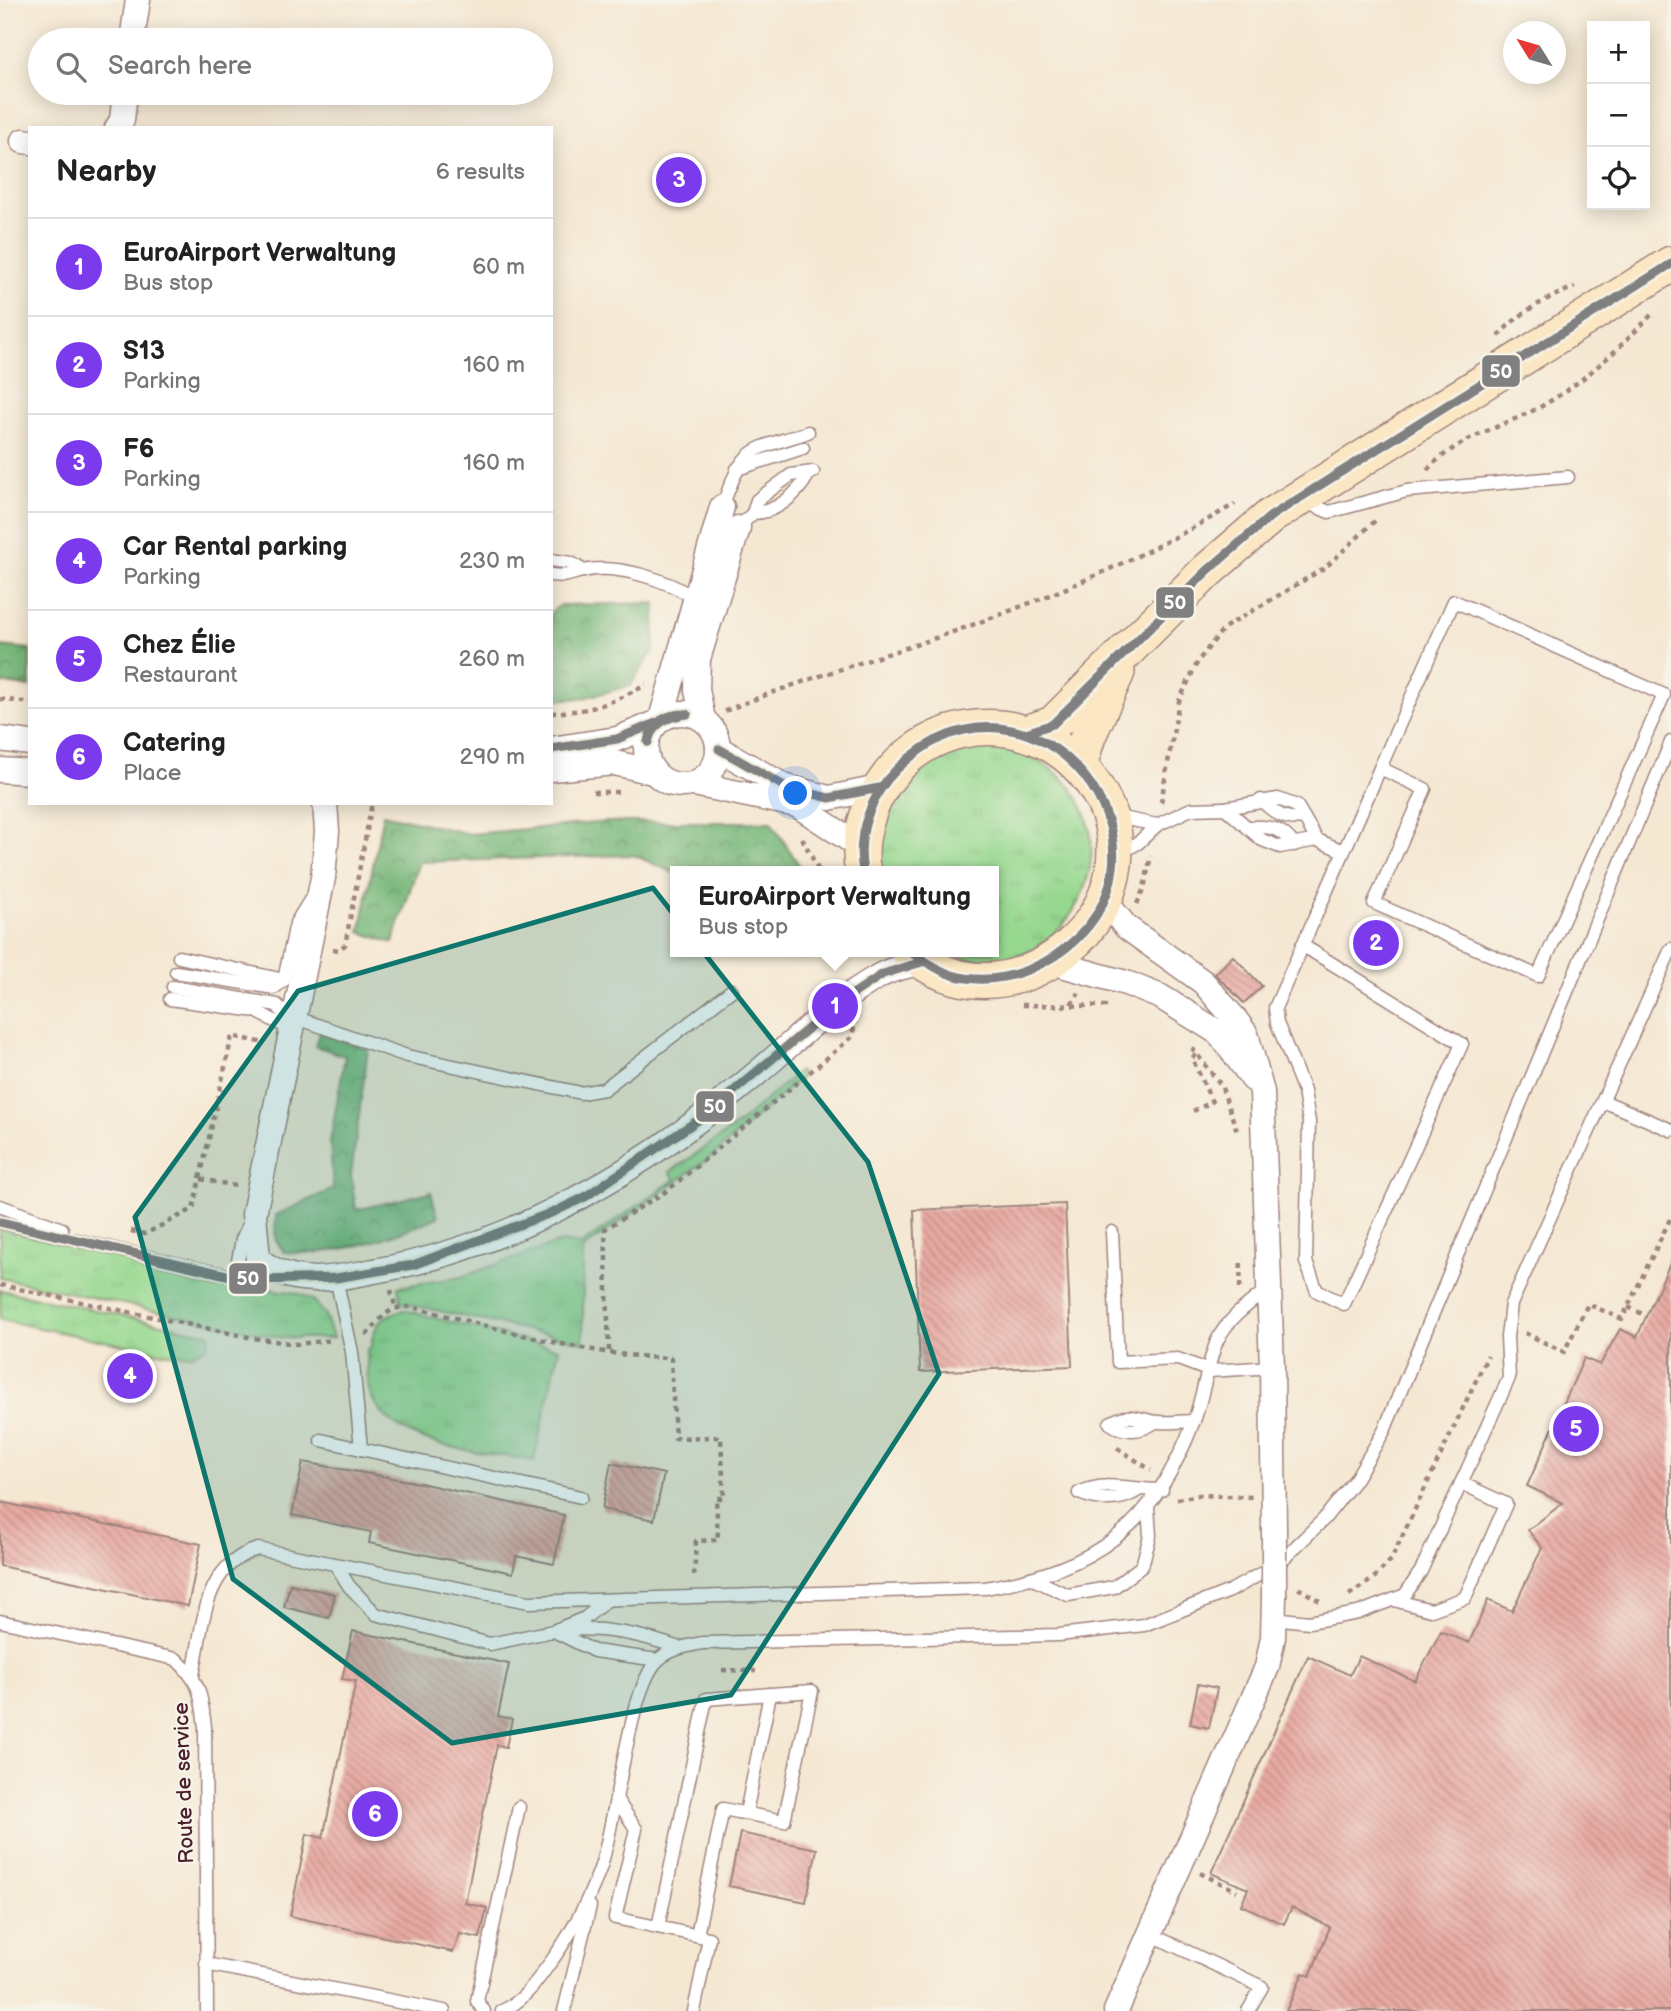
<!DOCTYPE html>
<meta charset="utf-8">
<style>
body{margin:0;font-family:"Balsamiq Sans",sans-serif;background:#f2f2f2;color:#222}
.controls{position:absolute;right:21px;top:21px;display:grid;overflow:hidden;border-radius:0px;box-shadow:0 4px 18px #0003}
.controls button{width:63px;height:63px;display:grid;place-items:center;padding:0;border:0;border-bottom:2px solid #e0e0e0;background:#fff;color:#222;font:35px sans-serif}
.compass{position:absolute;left:1503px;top:21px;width:63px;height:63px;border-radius:50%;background:#fff;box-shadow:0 4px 18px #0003;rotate:307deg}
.you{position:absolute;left:796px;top:794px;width:24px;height:24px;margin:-18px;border:5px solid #fff;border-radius:50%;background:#1a73e8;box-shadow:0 0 0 10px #1a73e833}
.badge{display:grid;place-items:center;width:46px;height:46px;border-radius:50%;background:#7c3aed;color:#fff;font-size:23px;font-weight:700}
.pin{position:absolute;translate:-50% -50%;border:4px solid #fff;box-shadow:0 2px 7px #0006}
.popup{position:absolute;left:670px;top:866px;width:329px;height:91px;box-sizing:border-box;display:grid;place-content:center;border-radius:0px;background:#fff;filter:drop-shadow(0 2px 5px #0005);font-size:23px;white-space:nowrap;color:#767676}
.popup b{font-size:26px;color:#222}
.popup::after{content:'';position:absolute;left:50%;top:100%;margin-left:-14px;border:14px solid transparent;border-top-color:#fff}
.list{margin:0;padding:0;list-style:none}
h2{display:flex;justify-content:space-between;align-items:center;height:91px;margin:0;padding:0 28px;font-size:30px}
h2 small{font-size:23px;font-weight:400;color:#767676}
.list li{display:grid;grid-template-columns:46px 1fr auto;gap:21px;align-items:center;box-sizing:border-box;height:98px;padding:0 28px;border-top:2px solid #e0e0e0}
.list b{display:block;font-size:26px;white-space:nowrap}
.list p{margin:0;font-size:23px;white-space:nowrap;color:#767676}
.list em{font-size:23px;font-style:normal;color:#767676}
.icon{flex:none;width:38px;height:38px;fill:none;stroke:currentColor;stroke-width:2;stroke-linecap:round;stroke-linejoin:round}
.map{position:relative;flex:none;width:1671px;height:2011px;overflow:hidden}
.search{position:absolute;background:#fff;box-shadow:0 4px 18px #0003;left:28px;top:28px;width:525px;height:77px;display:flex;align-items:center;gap:18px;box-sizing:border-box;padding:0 24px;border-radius:38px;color:#767676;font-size:26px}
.panel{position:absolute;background:#fff;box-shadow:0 4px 18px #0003;left:28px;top:126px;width:525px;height:679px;border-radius:0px}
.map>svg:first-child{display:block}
.grass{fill:url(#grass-tufts);stroke:#707c5d;stroke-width:2}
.forest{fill:url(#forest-crowns);stroke:#616c52;stroke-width:2}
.building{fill:url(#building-back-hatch)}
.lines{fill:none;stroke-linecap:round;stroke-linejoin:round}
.lane-casing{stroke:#a0847f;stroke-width:15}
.street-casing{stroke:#a0847f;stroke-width:27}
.secondary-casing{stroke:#a0847f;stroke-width:38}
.path{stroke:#a0847f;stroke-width:4.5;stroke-dasharray:5 5;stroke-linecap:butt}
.lane{stroke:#fff;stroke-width:12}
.street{stroke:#fff;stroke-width:24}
.secondary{stroke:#fbe7c3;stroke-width:35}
.street-bridge-casing{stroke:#a0847f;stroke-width:27;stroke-linecap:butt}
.street-bridge{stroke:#fff;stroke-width:24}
.bus-1-casing{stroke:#f7f3e8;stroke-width:14}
.bus-1{stroke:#808080;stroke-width:9}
.marked{fill:#0f766e;fill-opacity:0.2;stroke:#0f766e;stroke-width:5;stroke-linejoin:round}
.labels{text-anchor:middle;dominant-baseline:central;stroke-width:5;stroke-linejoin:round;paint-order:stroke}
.street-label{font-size:21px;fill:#4a1f2b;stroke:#f7f3e8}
.line-badge{stroke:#f7f3e8;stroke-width:2.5}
.badge-label{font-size:19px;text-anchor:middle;font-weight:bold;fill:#fff}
</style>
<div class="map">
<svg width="1671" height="2011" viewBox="0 0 1671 2011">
<defs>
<pattern id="grass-tufts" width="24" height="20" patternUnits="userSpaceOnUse" patternTransform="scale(1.75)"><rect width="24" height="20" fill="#96d88f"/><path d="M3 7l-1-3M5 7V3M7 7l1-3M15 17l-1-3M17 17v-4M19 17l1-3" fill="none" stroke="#83b97c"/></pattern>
<pattern id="forest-crowns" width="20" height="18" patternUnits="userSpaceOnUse" patternTransform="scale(1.75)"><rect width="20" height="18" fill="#78b87a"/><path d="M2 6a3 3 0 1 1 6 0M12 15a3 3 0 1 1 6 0" fill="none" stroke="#649564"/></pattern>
<pattern id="building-back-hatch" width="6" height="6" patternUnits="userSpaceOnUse" patternTransform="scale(1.75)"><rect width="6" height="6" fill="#e8aaa3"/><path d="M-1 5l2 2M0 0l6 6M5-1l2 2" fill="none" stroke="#be8a85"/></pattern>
</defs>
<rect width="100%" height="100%" fill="#f7f3e8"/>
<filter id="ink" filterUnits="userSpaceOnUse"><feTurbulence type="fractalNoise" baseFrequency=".0143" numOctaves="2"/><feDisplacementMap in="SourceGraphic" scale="14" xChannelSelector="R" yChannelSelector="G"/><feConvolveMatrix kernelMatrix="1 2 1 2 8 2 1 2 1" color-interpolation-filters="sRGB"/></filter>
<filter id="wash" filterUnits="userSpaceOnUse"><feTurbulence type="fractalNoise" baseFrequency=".00686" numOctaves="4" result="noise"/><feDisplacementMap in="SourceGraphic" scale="28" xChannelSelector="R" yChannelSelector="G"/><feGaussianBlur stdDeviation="1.57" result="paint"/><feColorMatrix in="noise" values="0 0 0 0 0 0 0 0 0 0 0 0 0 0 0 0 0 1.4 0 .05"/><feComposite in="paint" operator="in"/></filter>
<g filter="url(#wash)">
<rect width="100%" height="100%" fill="#f5e8d3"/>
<g class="grass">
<path d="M990,745C1172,778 1079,1009 947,952H994V871H881C871,828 897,775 937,757C955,749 971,747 990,745Z"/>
<polygon points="799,1071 802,1076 716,1153 583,1249 583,1342 401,1303 398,1287 461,1277 561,1242 581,1245 675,1179 670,1172 736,1126"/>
<polygon points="0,1229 236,1285 297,1293 313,1300 325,1314 333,1338 283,1338 0,1278"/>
<polygon points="0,1290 210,1334 208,1346 190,1355 158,1352 0,1320"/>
<path d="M404,1310L559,1349L534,1461C484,1451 397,1450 372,1398C366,1385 368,1364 367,1349L371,1348C373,1325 381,1315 404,1310Z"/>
</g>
<g class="forest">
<polygon points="656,603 654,650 630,686 583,698 551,700 551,612 561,605"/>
<polygon points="0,646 30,649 30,687 0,683"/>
<polygon points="383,814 470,834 607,822 771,822 803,871 676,871 676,874 634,855 419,862 393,943 360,932"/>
<path d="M319,1033L368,1049L351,1175L356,1210L431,1192L438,1217C393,1237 334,1258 284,1252L275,1239L276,1215L333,1189L330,1142L345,1056L315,1046Z"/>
</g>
<g id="blocks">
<g class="building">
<polygon points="1233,956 1262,986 1244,1003 1215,974"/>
<polygon points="1065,1204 1072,1366 920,1372 914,1210"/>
<polygon points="1671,1261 1671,2011 1286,2011 1303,1973 1310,1976 1330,1927 1292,1907 1284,1924 1241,1905 1248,1889 1211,1873 1308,1656 1350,1675 1359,1656 1415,1681 1441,1631 1469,1643 1488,1600 1512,1611 1542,1548 1528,1530 1563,1503 1527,1486 1584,1358 1600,1365 1620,1329 1637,1337"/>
<polygon points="303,1462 420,1483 564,1515 554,1564 516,1556 513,1573 369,1543 371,1532 292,1515"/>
<polygon points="611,1463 664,1474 654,1520 602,1509"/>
<polygon points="0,1502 201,1544 188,1606 0,1566"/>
<polygon points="290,1584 335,1594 329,1618 284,1607"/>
<polygon points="353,1631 509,1664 498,1716 512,1719 506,1747 497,1745 465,1903 487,1908 480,1938 460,1934 453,1952 290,1916 307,1834 323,1838 356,1681 342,1679"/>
<polygon points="1198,1684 1217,1688 1209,1728 1190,1724"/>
<polygon points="740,1833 817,1849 806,1902 729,1886"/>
</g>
</g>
</g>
<g filter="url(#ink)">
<use href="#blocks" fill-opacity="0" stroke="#a0847f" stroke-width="2"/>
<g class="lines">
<g class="lane-casing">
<g id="lane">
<polyline points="737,469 803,448"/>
<polyline points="1303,501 1329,512 1407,491 1568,477"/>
<path d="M722,507C745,444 748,452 808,432"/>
<path d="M753,513C776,513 798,494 808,475"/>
<polyline points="738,528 753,513 757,500 791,475 813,472"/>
<polyline points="551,560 571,563 584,571"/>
<path d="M551,575C568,577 569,574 583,571C616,563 669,580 695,599"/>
<path d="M1261,800C1274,813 1285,821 1304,818"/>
<polyline points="1112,816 1157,825 1138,843 1116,855"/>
<polyline points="1157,825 1191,809 1225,808"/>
<path d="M1250,827C1269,826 1283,828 1294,845"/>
<polyline points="1317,840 1297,806 1278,799 1225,808 1262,840 1280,847 1317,840 1343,851"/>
<path d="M1302,945L1462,1044L1344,1304L1317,1291L1306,1262L1309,1122L1304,1091L1277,1023L1275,1008C1310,928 1346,848 1380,768L1425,789L1374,903L1538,976L1664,695L1454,601L1380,768"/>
<polyline points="179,957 284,980 296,923 312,897"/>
<polyline points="176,972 274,988 284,980"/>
<polyline points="173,987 277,1005 292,1024"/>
<polyline points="170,999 256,1011 291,1030"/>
<polyline points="294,1017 407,1056 581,1093 604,1089 732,990"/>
<polyline points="1603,1101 1671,1130"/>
<polyline points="0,1206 62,1229"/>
<polyline points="0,1222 235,1277 280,1279"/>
<polyline points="1112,1232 1118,1362 1178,1359 1210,1371 1272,1367"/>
<polyline points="235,1277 242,1239 251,1220"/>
<polyline points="336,1278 352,1352 361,1449 581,1497"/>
<path d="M1155,1422C1141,1432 1124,1433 1110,1423C1132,1410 1139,1421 1159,1422C1170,1423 1182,1421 1194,1421"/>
<polyline points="321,1440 361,1449"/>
<path d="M1079,1493C1107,1479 1133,1491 1162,1490"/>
<path d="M1079,1493C1097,1501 1120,1502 1137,1491"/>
<polyline points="336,1565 349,1586 376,1614 490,1644 553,1631 585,1618 607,1600"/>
<polyline points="1035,1580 1068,1595 1114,1587 1142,1566 1150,1536 1148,1506"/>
<polyline points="1394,1600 1431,1610 1465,1598 1506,1504 1461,1483"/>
<polyline points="1274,1618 1309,1622 1358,1613 1405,1595 1421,1571 1509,1378 1507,1337 1511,1304 1671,949"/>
<path d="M0,1621L176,1659C201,1683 201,1694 205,1727L207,2011"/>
<path d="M563,1630C605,1627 640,1634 679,1648"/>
<polyline points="554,1631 594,1651 658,1660"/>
<path d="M193,1675C203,1627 203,1564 258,1549L529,1602L985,1588C1097,1569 1155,1526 1195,1418C1203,1395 1208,1362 1217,1341C1227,1319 1250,1303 1269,1288"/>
<polyline points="617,1800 636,1829 615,1918 709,1938 694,2011"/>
<polyline points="746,1813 770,1694"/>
<polyline points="658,1927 706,1699 812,1691 784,1821 723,1809 697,1935"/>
<polyline points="1150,1934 1262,1987 1248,2011"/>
<polyline points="206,1964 444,2011"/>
<polyline points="484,2011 477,2001 519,1807"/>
<path d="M502,2011C522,2002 535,1984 547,1967C570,1937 587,1904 600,1869C616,1823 629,1687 658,1660C670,1649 687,1646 702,1643L1059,1635L1144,1625L1230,1591L1278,1564L1324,1519L1355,1480L1384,1431L1671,742"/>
<polyline points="564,2011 590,1906"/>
</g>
</g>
<g class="street-casing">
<g id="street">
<polyline points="132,40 138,0"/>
<polyline points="117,128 122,120 125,93"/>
<polyline points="23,141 30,142"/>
<circle cx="682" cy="749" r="36"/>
<polyline points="661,719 722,507"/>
<polyline points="703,719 697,690 698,659 738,528"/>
<polyline points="0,739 30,743"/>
<polyline points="551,749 617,739 656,723"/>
<polyline points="719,749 784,786 829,798 879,788"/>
<polyline points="551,769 615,763 653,772"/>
<polyline points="0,770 30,772"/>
<polyline points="694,784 797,805 862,848"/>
<path d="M325,803L327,831L323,878L254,1214L258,1259C292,1288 333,1279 374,1271C512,1247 637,1173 744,1084C789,1048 830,1003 881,975C893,968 909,966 922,962"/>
<polyline points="1105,901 1126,927 1203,982 1235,1019 1246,1034 1262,1092 1272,1367 1274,1527"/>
<polyline points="1051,962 1126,983 1161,997 1219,1033 1253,1079"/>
<polyline points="1116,2011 1267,1667 1273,1637 1274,1597"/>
</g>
</g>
<g class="secondary-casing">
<g id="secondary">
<polyline points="1026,733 1053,724 1207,571 1271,516 1671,264"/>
<polyline points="1079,766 1088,736 1117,672"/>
<path d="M863,871C858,852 863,827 870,809C910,711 1038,698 1096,788C1169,903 1014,1041 910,952"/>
</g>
</g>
<g class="path">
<path d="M1498,336C1519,313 1546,298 1575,287"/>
<path d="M1427,470C1462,433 1511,426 1552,400C1590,376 1622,346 1653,313"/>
<polyline points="0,699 30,703"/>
<path d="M725,711C788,685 851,666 915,645C1025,608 1135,563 1235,504"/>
<path d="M551,713C597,710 606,705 646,685"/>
<polyline points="593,792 619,792"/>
<polyline points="1161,802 1179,701 1198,661 1224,628 1326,567 1378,518"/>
<polyline points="802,838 819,871"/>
<polyline points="1137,904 1144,888 1151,856"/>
<polyline points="333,949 338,950 345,945 372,803"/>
<polyline points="1071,1004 1079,993"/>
<polyline points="1022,1005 1108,1006"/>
<polyline points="1192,1048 1221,1085 1237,1131"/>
<polyline points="1193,1111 1212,1102 1192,1058 1197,1053"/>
<polyline points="201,1179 236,1186"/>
<polyline points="131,1231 145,1234 193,1209 232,1036 264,1043"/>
<polyline points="0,1285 253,1338 297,1344 333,1340"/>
<polyline points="1240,1288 1241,1259"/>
<polyline points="391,1290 395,1306"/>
<polyline points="1628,1307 1647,1316"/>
<polyline points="1525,1333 1564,1352 1588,1304 1622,1319 1671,1217"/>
<path d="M366,1335C382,1320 385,1306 411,1307C492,1326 589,1357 671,1358L675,1438L721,1437L724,1498H716L718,1540L696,1541L694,1579"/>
<polyline points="609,1351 605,1229 668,1190 851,1038 856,1022"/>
<polyline points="1117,1448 1151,1470"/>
<polyline points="1177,1499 1200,1495 1252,1497"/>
<polyline points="1298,1588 1320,1601"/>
<polyline points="1349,1595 1373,1579 1391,1560 1488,1355"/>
<polyline points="722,1670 756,1671"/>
<polyline points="1200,1873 1237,1891"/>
</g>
<use href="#lane" class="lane"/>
<use href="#street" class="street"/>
<use href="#secondary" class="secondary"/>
<g class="street-bridge-casing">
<polyline id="street-bridge" points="1274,1527 1274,1597"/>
</g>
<use href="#street-bridge" class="street-bridge"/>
<g class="bus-1-casing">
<g id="bus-1">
<polyline points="1026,733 1053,724 1207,571 1271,516 1671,264"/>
<path d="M648,742C651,722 667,713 687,714"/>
<path d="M648,742C652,723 669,716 687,714"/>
<polyline points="551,749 617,739 656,723"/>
<polyline points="719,749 784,786 829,798 879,788"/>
<path d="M863,871C856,835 871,794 897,769C1033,636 1208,857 1053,957C1023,976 987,985 952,975C938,971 923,959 910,952"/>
<polyline points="0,1222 235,1277 261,1280 336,1278 413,1265 556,1211 585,1197 704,1116 835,1006 883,974 922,962"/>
</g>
</g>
<use href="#bus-1" class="bus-1"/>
</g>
</g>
<path class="marked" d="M653,888L868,1162L939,1374L731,1695L452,1743L233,1579L135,1217L298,991Z"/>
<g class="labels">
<g class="street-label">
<text transform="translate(184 1783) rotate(-92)">Route de service</text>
</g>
</g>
<g class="line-badge">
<rect x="1481" y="354" width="40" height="34" rx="7" fill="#808080"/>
<rect x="1155" y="586" width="40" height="33" rx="7" fill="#808080"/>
<rect x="695" y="1090" width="40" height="33" rx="7" fill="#808080"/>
<rect x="228" y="1262" width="40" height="33" rx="7" fill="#808080"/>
</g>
<g class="badge-label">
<text x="1501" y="378">50</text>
<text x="1175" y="609">50</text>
<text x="715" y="1113">50</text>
<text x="248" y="1285">50</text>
</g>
</svg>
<div class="controls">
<button>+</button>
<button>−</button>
<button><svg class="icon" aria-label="locate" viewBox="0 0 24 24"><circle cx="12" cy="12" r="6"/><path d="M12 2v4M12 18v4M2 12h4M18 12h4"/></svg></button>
</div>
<svg class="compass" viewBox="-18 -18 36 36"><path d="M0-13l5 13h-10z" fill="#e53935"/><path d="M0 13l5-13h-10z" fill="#767676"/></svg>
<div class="you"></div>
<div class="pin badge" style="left:835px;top:1006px">1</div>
<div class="popup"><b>EuroAirport Verwaltung</b>Bus stop</div>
<div class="pin badge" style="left:1376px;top:943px">2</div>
<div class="pin badge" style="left:679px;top:180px">3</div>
<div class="pin badge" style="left:130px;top:1376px">4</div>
<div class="pin badge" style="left:1576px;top:1429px">5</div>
<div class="pin badge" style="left:375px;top:1814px">6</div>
<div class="search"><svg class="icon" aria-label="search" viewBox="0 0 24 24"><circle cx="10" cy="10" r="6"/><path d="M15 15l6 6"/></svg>Search here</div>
<section class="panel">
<h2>Nearby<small>6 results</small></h2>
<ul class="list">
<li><span class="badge">1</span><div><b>EuroAirport Verwaltung</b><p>Bus stop</p></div><em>60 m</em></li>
<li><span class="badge">2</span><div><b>S13</b><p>Parking</p></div><em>160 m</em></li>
<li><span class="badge">3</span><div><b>F6</b><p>Parking</p></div><em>160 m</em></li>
<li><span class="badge">4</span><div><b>Car Rental parking</b><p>Parking</p></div><em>230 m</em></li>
<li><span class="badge">5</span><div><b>Chez Élie</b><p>Restaurant</p></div><em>260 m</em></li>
<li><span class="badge">6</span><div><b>Catering</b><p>Place</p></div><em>290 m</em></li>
</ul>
</section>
</div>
